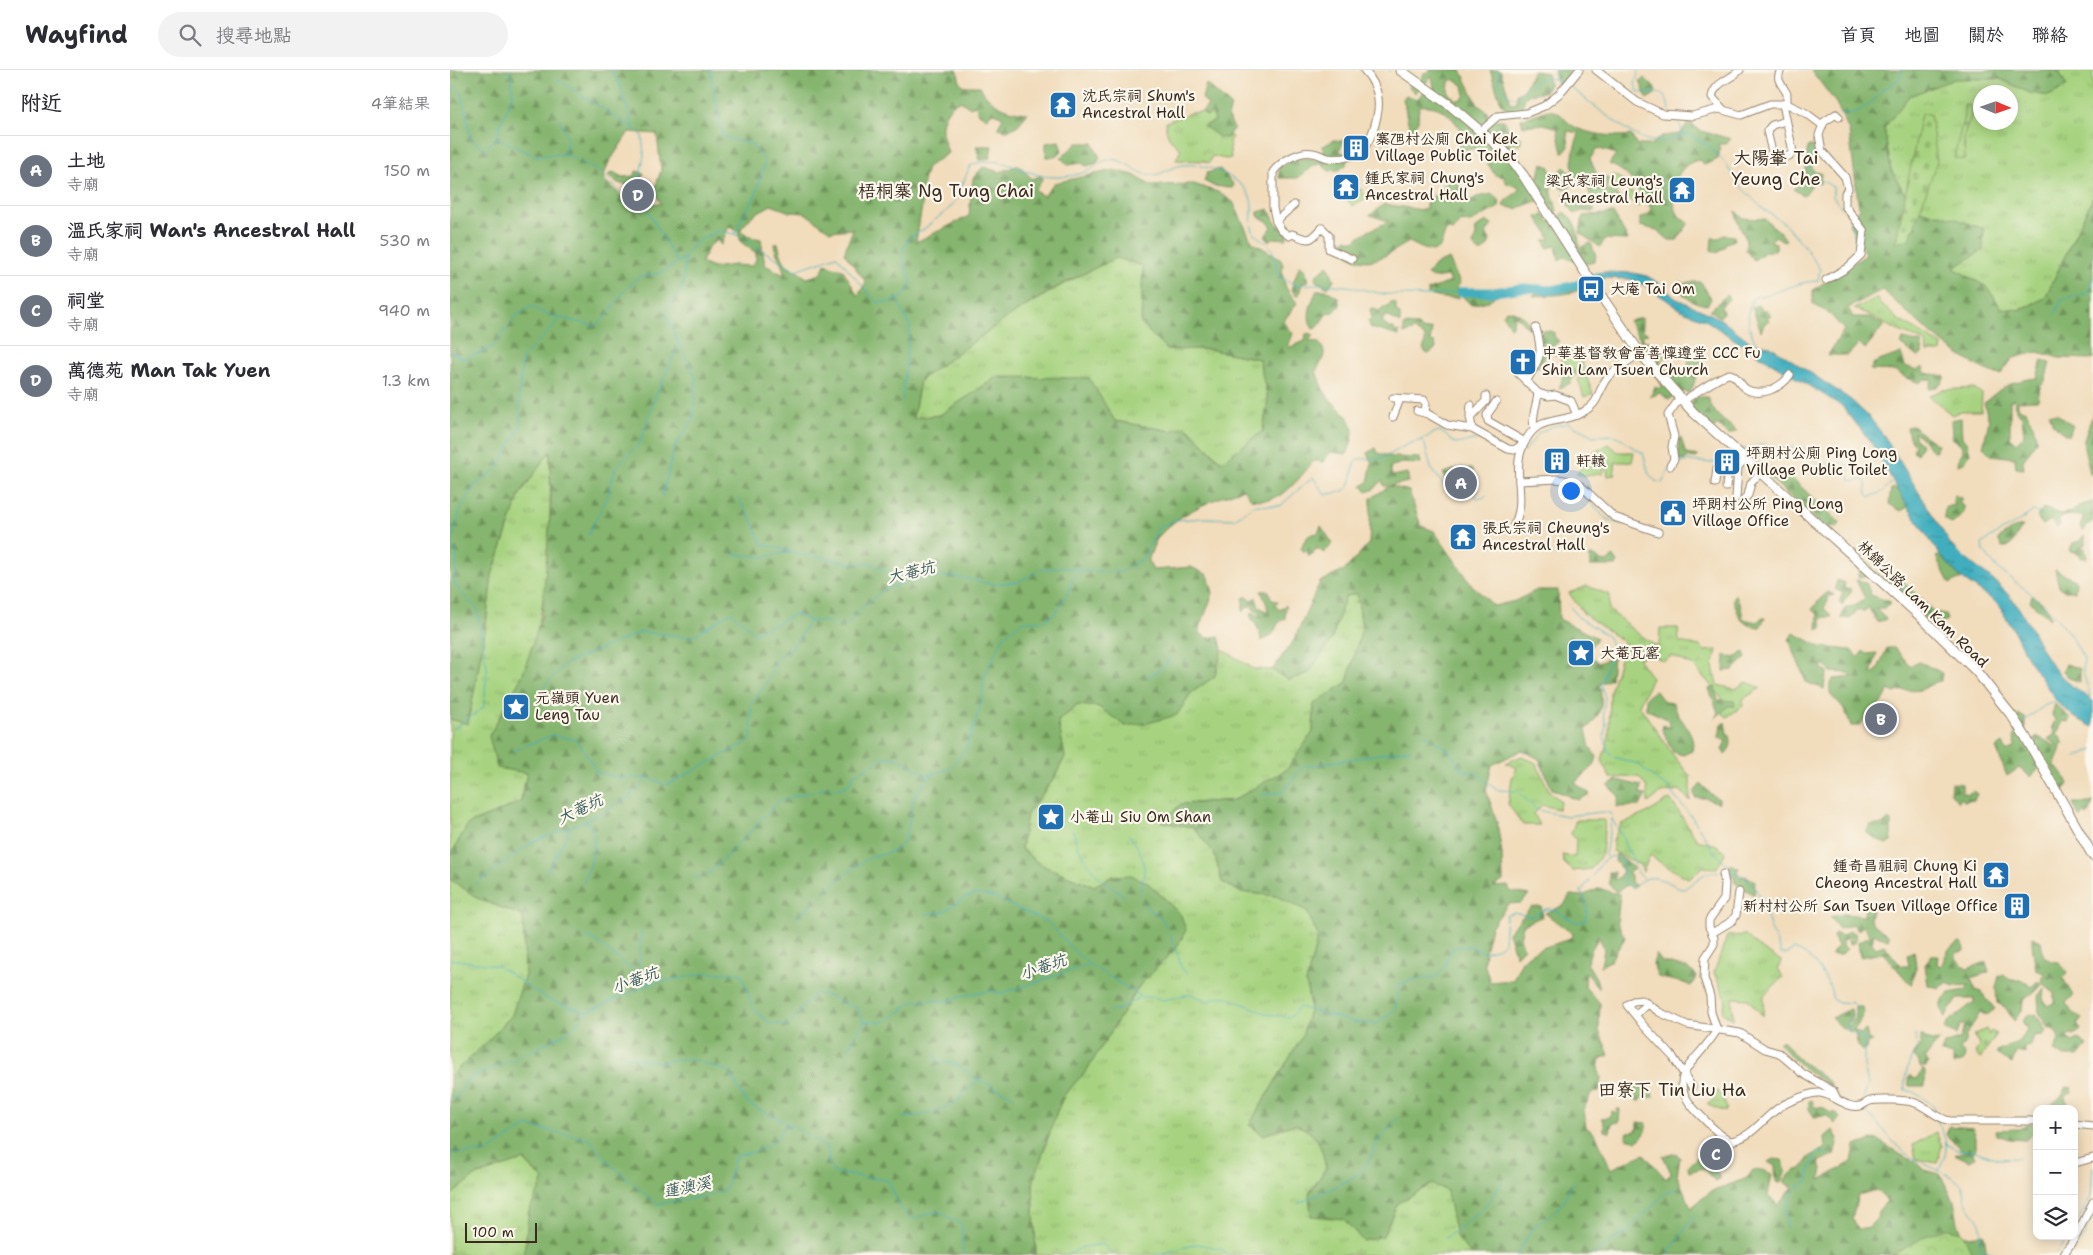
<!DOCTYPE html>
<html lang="zh-TW">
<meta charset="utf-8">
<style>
body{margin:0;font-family:"Shantell Sans","LXGW WenKai TC",sans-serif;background:#f2f2f3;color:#2b2b33}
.controls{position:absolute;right:15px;bottom:15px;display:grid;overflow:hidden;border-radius:10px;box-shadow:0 2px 12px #0003}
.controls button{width:45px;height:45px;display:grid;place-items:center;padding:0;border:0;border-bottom:1px solid #e1e1e2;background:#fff;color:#2b2b33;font:25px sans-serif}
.compass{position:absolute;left:1523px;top:15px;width:45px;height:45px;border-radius:50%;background:#fff;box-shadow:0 2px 12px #0003;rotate:92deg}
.scale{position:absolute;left:15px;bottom:12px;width:72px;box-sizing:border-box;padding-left:5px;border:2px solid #3b2a1e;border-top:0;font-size:14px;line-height:18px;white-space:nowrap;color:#3b2a1e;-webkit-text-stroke:4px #fbf7ec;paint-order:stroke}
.you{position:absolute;left:1120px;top:420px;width:18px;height:18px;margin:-12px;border:4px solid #fff;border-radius:50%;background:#1a73e8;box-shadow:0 0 0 8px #1a73e833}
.badge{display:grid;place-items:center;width:32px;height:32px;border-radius:50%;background:#1f6fb2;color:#fff;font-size:16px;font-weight:700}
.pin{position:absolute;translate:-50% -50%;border:2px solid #fff;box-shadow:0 1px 5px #0006}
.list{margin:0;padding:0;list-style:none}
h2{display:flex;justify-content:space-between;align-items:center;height:65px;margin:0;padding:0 20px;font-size:21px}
h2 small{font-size:16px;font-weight:400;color:#7c7c81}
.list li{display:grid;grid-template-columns:32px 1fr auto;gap:15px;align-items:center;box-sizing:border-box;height:70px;padding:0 20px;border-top:1px solid #e1e1e2}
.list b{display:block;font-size:19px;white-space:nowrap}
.list p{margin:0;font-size:16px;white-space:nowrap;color:#7c7c81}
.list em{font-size:16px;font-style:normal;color:#7c7c81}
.icon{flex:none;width:28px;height:28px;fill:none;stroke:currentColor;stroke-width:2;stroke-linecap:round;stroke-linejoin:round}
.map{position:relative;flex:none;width:1643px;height:1185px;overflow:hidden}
header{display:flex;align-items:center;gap:30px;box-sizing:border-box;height:70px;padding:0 25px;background:#fff;border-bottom:1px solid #e1e1e2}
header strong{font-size:24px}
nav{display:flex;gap:28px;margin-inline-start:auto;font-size:18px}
.search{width:350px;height:45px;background:#f2f2f3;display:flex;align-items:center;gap:12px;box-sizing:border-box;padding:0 18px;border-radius:28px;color:#7c7c81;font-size:19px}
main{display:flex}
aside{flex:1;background:#fff}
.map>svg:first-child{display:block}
.grass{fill:url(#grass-tufts);stroke:#717e4f;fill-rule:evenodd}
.forest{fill:url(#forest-firs);stroke:#607046;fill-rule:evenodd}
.cemetery{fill:url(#cemetery-stones);stroke:#717e4f}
.park{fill:url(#park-crowns);stroke:#717e4f}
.pitch{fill:#a7d380;stroke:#717e4f}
.water{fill:url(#water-ripples);stroke:#3e6c6e}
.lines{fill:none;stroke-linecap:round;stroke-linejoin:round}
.stream{stroke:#40aebe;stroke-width:1}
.river{stroke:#40aebe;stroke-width:9}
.minor-casing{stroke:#96836c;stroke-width:9}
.major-casing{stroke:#96836c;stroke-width:11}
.minor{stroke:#fff;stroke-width:7}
.major{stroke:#fff;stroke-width:9}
.labels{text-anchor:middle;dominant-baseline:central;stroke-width:4.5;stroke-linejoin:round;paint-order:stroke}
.poi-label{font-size:15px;fill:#3b2a1e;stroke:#fbf7ec;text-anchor:start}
.street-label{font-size:15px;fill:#3b2a1e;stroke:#fbf7ec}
.water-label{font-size:16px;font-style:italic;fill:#3d5f5e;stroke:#fbf7ec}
.quarter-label{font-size:18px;fill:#3b2a1e;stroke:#fbf7ec}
</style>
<header>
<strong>Wayfind</strong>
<div class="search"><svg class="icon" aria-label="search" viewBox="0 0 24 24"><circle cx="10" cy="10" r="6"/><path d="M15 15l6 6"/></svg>搜尋地點</div>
<nav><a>首頁</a><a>地圖</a><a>關於</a><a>聯絡</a></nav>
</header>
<main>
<aside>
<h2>附近<small>4筆結果</small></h2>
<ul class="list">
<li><span class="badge" style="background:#6b7280">A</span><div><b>土地</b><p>寺廟</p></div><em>150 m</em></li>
<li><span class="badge" style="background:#6b7280">B</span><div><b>溫氏家祠 Wan's Ancestral Hall</b><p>寺廟</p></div><em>530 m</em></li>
<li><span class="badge" style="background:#6b7280">C</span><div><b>祠堂</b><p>寺廟</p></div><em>940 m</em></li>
<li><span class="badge" style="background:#6b7280">D</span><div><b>萬德苑 Man Tak Yuen</b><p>寺廟</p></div><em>1.3 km</em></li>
</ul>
</aside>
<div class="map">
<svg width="1643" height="1185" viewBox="0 0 1643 1185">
<defs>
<pattern id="grass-tufts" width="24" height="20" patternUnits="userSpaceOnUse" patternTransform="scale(1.25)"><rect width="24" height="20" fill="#a7d380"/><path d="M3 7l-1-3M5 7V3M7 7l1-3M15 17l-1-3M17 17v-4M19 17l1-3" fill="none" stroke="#91b56e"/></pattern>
<pattern id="forest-firs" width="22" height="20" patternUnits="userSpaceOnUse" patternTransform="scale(1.25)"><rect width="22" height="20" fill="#85b56e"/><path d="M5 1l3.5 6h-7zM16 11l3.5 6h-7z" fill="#6e935a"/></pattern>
<pattern id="cemetery-stones" width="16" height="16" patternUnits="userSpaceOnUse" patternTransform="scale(1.25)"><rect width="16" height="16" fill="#a7d380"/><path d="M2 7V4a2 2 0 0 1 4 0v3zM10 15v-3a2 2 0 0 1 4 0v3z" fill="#91b56e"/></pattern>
<pattern id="park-crowns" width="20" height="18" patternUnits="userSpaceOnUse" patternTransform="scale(1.25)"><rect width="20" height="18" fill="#a7d380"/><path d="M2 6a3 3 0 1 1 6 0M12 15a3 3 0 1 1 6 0" fill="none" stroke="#91b56e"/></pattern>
<pattern id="water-ripples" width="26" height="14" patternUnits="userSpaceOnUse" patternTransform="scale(1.25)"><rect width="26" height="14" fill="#40aebe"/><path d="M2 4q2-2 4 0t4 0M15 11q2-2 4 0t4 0" fill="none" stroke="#378e9a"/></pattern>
</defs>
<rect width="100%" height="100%" fill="#fbf7ec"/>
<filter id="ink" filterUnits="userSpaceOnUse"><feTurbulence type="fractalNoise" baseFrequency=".02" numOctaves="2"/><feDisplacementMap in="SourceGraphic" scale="10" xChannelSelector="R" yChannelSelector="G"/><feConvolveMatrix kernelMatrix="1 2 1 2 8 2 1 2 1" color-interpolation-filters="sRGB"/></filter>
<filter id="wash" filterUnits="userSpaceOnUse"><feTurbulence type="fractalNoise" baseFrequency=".0096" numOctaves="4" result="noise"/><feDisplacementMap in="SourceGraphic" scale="20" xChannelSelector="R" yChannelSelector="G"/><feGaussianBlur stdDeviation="1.12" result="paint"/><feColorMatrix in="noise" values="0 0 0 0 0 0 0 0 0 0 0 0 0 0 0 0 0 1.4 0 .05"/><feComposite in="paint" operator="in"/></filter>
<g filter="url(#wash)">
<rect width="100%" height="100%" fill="#f1dcbb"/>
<g class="grass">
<path d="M1608,0H1643V127L1595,228L1569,240L1551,238L1538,218L1503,198L1504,148L1464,139L1441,100L1434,57L1459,26L1505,8L1550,9L1580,23L1617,16ZM1530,22H1560V52H1530Z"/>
<path d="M752,42L757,46L762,43L765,51L754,57L779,64L782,68L779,71L781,88L776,89L762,86L759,93L754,91L726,90L731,79C721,71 715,65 716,52L740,43Z"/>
<polygon points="1163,105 1173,110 1164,127 1172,129 1181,121 1191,133 1187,137 1179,128 1172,132 1160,129"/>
<polygon points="666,187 693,196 691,254 717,280 757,279 809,289 818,330 813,361 772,392 736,356 722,361 665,351 547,307 490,345 463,348 470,310 561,245 612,215"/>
<polygon points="1426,228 1447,249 1492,275 1491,282 1477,282 1476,272 1444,259 1418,244 1404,239"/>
<polygon points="1524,318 1532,324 1531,341 1511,341 1502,345 1479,326 1492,320"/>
<polygon points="1159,374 1168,382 1184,382 1182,392 1166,392 1164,405 1158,406 1156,393 1153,404 1148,403 1138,406 1126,404 1142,383"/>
<path d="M100,380C101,451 101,540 72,606C63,626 50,646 39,666L77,703L70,733L18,754L0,786V649L18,654L35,562L42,505L69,426Z"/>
<path d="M1137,516L1160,525L1159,540C1176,552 1191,569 1209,577L1210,558H1228L1229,572L1250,576L1255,581L1267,580L1263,596L1267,615L1285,619L1297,612L1311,618L1293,629V636L1277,647L1270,641L1272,628L1244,596L1222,586L1213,591L1202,585L1188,588L1202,608L1189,635L1223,685L1240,706V731L1230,720L1211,723L1198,733L1197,718L1189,707L1160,708L1152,690L1159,666L1160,622L1175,573L1134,544L1119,523Z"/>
<path d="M907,523L912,558L897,613L864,634L863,662L837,700L784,730L731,734L712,752L743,757L764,783L772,812L790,822L826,826L857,841L868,866L856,913L860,936L852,967L799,1055L813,1065L845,1054C870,1066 870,1072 876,1098L859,1124L894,1149L913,1171L948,1133L982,1114L997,1121L1006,1166L1021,1185H586L583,1113L607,1041L615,1024L637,1000L690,915L727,877L731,845C712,827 694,801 665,806C658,807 650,813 644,816L591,795L571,779L577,744L603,710L615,687L608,651L628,635L649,637L675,656L726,645L741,623L765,606L772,579L804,599L822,600L839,610L882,569L895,527Z"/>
<polygon points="1072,686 1086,693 1100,722 1111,731 1108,739 1092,735 1084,744 1090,755 1073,755 1058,734 1062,708 1067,698 1056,693"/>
<polygon points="1220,729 1247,770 1267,775 1275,783 1267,798 1252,797 1240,809 1214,795 1200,785 1193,802 1190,795 1163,781 1163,770 1171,754 1201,741"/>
<polygon points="1126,750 1155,750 1152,784 1141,799 1123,801 1114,793 1112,785 1125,787 1126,769 1121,764"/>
<polygon points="0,809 29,829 73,846 75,905 62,945 36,973 0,1006"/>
<polygon points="1296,865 1307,876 1331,891 1328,899 1333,907 1314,925 1313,946 1298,929 1282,928 1283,949 1272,943 1276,929 1264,903 1277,866"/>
<polygon points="1266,1020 1271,1025 1277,1038 1275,1042 1258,1035 1266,1026"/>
<polygon points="1486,1062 1492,1076 1487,1093 1466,1089 1463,1075"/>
<polygon points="73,1090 94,1110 79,1141 74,1185 0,1185 0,1126 25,1106"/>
</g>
<g class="forest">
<path d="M0,0H507L510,12L514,16H530C539,35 559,42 578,43L568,55L558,61L548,58L553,47L542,42L537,48L527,42L526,35L519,37L510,31C499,35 491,48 492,60C492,67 496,76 498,83L477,97L473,112L472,136L466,172L519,146L523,108L533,97L550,102L569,95L582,109L590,106L593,108L585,121L594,126L604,113L663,100L684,105L700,115L744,114L768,122L783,132L802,172L830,188L833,195L832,203L836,218L847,233L833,252L843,263L838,278L855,271L856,264L860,263L863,265L859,271L868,272C879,284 873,287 866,301C869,308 871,317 875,323C894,348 913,348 897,384L880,382L874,392L864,391C845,412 833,435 801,429L794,419C766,428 725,444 707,469C703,475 701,484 698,491L703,500L741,497L758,505L763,523L749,561L756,568L769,566L772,579L765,606L741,623L727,645L698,653L675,656L649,637L628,635L608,651L615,687L603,710L577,744L571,779L591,795L644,816L663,806L681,805L698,813L731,845L736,860L727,877L690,915L637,1000L615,1024L607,1041L583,1113L586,1185H74L79,1141L94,1110L73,1090L25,1106L0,1126V1006L36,973L62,945L75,905L73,846L29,829L0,809V786L18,754L71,732L77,703L47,698L39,666L72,606L92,545L101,434L100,381L69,426L42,505L35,562L18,654L0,649ZM179,62L207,64L211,100L204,121L211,134L177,131L153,109L158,94ZM321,135L340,142L355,143L380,161L403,159L394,183L416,212L408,226L393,200L375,194L371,204L357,208C337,194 334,199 328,173L324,175C326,185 334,195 334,205L315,195L311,169L300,167L290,160L303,145ZM279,156L288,162L291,172L306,183V190L302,196L284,195L263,198L251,193L259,176L267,170L271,175ZM666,188L693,196L691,254L717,280L757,279L809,289L818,330L813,361L771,392L736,356L722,361L665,351L639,308L547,307L490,345L463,348L470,310L561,245L612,214Z"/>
<path d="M979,0H1011L1028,35L1038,42L1037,53L1046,50H1054L1059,60L1048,62V65L1057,75L1060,71L1071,67V75L1064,74L1060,78C1061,87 1077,101 1083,109L1089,106L1092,93L1100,97L1101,120L1107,140L1105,146L1098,132L1086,131L1066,139L1053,136L1056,130L1069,121L1068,116L1057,114L1054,107L1045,105L1028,78L1008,81V71L1014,64C1001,46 993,34 969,36L968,51L962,60C955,50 957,41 953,29L956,25L967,29L974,22L982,21L984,17L982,7L965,23L958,16L960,11L969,12L975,2L978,4ZM1003,9L1013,15L1015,25L1012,29L1007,30L998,23L999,12Z"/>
<path d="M1040,0H1048L1051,2L1061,33L1067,32V24L1073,21L1083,1L1097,3L1099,14L1095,22C1077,24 1076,22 1071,41L1061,43L1051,33Z"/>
<polygon points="1104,0 1123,0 1116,11 1107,15"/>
<path d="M1361,0H1608L1617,16L1599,26L1580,23L1550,9H1505L1459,26L1434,58L1441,100L1464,139L1504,148L1534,159L1533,180L1504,198L1538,218L1551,238L1570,240L1595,228L1643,127V289L1609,288L1588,282L1563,288L1550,305C1509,294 1465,248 1432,220L1398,238L1403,247H1420L1434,255L1415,279L1409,273L1398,285H1378L1394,260L1380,244L1363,234V220L1416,185L1399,154L1409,138L1399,61L1386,33Z"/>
<polygon points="1194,8 1206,19 1205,24 1197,29 1190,11"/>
<polygon points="756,14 781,36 778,48 784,58 779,64 778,68 769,67 754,56 765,51 762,43 757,46 752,42 758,35 752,28"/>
<path d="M1098,40C1114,42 1112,49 1123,56C1135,64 1167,68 1181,65L1187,75H1201L1212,66L1230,64L1239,52L1251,61L1281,69L1276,74H1268L1270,79L1268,89L1254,95L1251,90C1226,91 1216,126 1229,146C1231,148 1236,151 1239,153L1227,170H1219L1207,160L1190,156V148L1198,145L1201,138C1185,119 1184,104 1159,94L1166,84L1147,78L1140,89L1147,105L1159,109L1156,120L1168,126V135L1153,134L1141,128L1136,110H1126C1120,93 1123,80 1129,63L1117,61L1119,77L1112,83L1107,58L1094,54L1073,56L1071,49Z"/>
<path d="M884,70L894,71L889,81L898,85L896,95L889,100L879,101L871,94L865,95L848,108H829V97C841,92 853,85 866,90L874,80L872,77Z"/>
<polygon points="609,71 612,81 605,87 596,87 596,73"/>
<polygon points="627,73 643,73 650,88 647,93 636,96 632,93 618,95 611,88"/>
<polygon points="526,76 542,76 540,88 530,90"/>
<path d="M1359,76H1366L1370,81L1363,85L1365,87V94L1361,97L1365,102L1371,103L1370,114L1364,112L1354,126L1343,119L1355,111C1357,99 1354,87 1359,76Z"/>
<polygon points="1114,97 1120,102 1114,109 1120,114 1121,116 1117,119 1110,117 1103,110 1104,106 1108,104"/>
<polygon points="770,99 784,115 782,118 763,116 754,111 757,103"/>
<polygon points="186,101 194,103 186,118 168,113 158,105 163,102 172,107 185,106"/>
<path d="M999,110L1008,111L1013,129L1021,131L1026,127L1043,124L1050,131L1049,137L1019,153L1011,151L1003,161L997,159C993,164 993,173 989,178C983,186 966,175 959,172C931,188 913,204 888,174L896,169L905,171C914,160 927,159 938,151L920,145L934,134L972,140L976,138V134Z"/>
<polygon points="1114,123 1136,133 1135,134 1128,133 1127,136 1144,138 1144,142 1131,141 1125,144 1118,135"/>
<polygon points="819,139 825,152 837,162 837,169 823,168 819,171 815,166 822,157 817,151 808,146 808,142"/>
<path d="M1286,141L1292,148L1315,149L1331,163L1336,170L1332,171L1326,166L1320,171L1326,173V180L1315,182L1304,190L1296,181C1299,164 1286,158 1286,141Z"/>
<path d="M1113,142C1126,148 1129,165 1129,178L1141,173L1146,186L1144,192L1132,195L1114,187L1109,190L1106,176L1098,178L1094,170L1100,169C1097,160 1091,155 1086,146L1094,145L1100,152L1107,149Z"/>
<polygon points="1163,143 1176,166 1177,170 1155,169 1150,177 1130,163 1133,146"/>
<polygon points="1036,151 1042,155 1036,163 1040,170 1038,176 1031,183 1023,176 1026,165 1025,159"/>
<polygon points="1274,165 1284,166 1285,170 1276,173 1274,178 1267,183 1261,180 1262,168 1269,168"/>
<polygon points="999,189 1010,213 1007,218 1009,228 993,228 978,225 978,220 1001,212 997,206 983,208 977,205 984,195"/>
<polygon points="850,194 856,201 858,211 852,213 849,225 846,226 841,219"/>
<polygon points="878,195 884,210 878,218 866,211 865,206"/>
<path d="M1230,211L1235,214L1239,212H1251L1261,229L1257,235C1245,233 1237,230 1230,220Z"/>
<path d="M1135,214L1136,217C1120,226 1100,225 1083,226L1086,223L1096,224Z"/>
<path d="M867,220H876L888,227L890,236L884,242L877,243L867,258L863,259C855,246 861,233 867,220Z"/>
<polygon points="1034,223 1043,224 1044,227 1038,231 1021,235 1012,226"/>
<polygon points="1277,225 1279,229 1271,237 1273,243 1270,247 1260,240"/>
<polygon points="941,232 946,234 946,242 950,244 950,253 937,246 933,248 933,253 939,258 944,258 945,262 949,261 949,266 921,258 918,250 922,249 920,239 922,238 929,241 933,237 937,237"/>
<polygon points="1308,235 1312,240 1315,239 1320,243 1320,246 1317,247 1319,250 1314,254 1311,261 1302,237"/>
<path d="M1056,240C1068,240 1075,248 1082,257L1077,258L1071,250L1064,246L1063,255L1060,257L1053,245Z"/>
<polygon points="1192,248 1192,260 1199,264 1192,265 1194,271 1198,271 1215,286 1211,291 1209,296 1220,307 1238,296 1240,285 1253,287 1242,319 1237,323 1233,321 1231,326 1224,326 1219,330 1210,323 1200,327 1205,317 1210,319 1211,313 1207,306 1196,301 1196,295 1206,291 1197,281 1179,251"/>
<polygon points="954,255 968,256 972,260 982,259 980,272 985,273 986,278 982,282 977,284 973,279 975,274 975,267 964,260 954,264"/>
<polygon points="1093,260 1104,262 1104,266 1109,271 1099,280 1090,296 1079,299 1086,287 1085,266"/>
<polygon points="1453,269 1472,273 1472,284 1468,287 1451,275"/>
<polygon points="1108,278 1120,280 1133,291 1119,314 1109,318 1112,311 1112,306 1118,302 1114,300 1122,294 1104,284"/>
<path d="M1451,283L1455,296L1467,300L1473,297L1475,303L1495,306C1493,313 1486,319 1479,319L1482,310L1474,309L1470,313L1456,308L1446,301L1420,300L1424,293Z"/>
<path d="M1592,290L1600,293L1595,311L1590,317L1588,330L1568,331V338L1576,341L1583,355L1587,370L1573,391L1574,399L1566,398L1565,388L1541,385L1533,377L1539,351L1534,333C1551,317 1564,310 1587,308ZM1565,329L1566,341L1572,346L1574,365L1566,373L1560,368V331Z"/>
<path d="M1245,327H1258C1264,346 1272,349 1287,361L1278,365L1267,354L1264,359L1240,337Z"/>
<polygon points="1599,343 1607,344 1623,356 1618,366 1603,354"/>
<polygon points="1643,343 1643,404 1640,404 1633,373"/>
<polygon points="1511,348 1512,368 1517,372 1520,383 1514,393 1508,395 1509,386 1513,382 1511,374 1502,368 1501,350"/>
<path d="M1463,355L1472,364L1488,375L1485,382C1476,376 1473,367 1464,362L1466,370L1472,375L1467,384L1463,382L1465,375L1459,367L1457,357Z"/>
<polygon points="1231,368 1236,384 1249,386 1246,388 1238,387 1235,390 1229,391 1228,369"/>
<path d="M926,378L928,383L943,387L970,388L971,394L952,393L940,397L942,406L958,403V412L940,416L959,421L971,456L984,461L1022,515L1044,536L1065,531L1087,520H1108L1109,549L1147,568L1137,582L1148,593L1163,587L1161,609L1149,614C1154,636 1151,644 1136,660L1140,678L1147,687L1144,696L1125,713L1140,724L1128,730L1102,719L1089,689L1072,680L1042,695L1036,720L1047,752L1052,784L1053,811L1043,817L1058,816L1060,821L1079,825L1071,833L1058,834L1041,857L1035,881L1034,893L1040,912L1063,910C1066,904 1069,894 1074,889C1087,875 1110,876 1124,865L1095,843L1114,835L1120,825L1132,826L1150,818L1160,822L1170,824L1167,852L1175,868L1160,891L1151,896L1154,879L1149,867L1141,880L1137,893L1146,908L1149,919L1136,902L1135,917L1150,933L1149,961L1159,985L1150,989L1148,999L1151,1007L1149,1021L1141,1023L1134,1039L1136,1057L1146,1065L1161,1099L1194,1084L1216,1109L1221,1103L1213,1086L1226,1083L1230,1088L1227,1105L1241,1138L1260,1122L1297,1108L1303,1100H1313L1322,1104L1318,1126L1328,1135L1343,1118L1333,1111L1344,1101L1353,1098L1358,1088L1375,1078V1067L1383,1060L1388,1069L1384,1085L1369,1092L1372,1098L1370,1110L1402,1092L1405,1076L1425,1069C1437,1074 1457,1091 1465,1091L1475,1100L1490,1104L1504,1131L1508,1153L1513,1165L1519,1167L1534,1164L1537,1185H1021L1006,1166L997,1121L982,1114L948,1133L933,1166L913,1171L894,1149L861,1146L859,1124L876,1098C870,1072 870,1066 845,1054L813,1065L799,1055L852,967L860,936L856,913L868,866L857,841L826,826L790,822L772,812L764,783L743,757L711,752L731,734L784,730L837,699L863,662L864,634L897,612L912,558L907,523L895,527L882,569L859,603L839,610L822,600L844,570L870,512L895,500L919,473L921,428L940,416H934L932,410L924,419L917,422L912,416L918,412L922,393L917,383ZM1427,1120L1437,1131L1428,1141V1147L1419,1157L1408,1159L1402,1148L1408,1125Z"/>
<polygon points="1011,398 1023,399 1024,414 1022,418 1012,417 1004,409 995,409 993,403"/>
<polygon points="1324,401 1334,401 1390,453 1387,458 1379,457 1378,461 1320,408"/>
<polygon points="1448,418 1458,437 1451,441 1439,434 1441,419"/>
<polygon points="1505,425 1512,429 1508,432 1514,436 1514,443 1502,454 1494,448 1495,437 1505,435 1503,430"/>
<path d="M1643,432V451L1637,455L1634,461L1630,456L1633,449L1632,446C1624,445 1616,444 1609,449L1610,455L1607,458L1601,450L1593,455L1587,447L1593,438L1610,444L1622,442L1628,436Z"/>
<path d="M871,456L883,474L874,483L870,480L865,479L864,483L859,486L857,481L854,482L851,478C855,469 857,464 868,463Z"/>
<polygon points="1573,456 1560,476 1552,478 1548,469 1564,458"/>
<polygon points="1635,466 1635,474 1630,478 1635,478 1637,488 1632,488 1625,482 1619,481 1623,473 1631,471 1632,467"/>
<polygon points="1490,485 1511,508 1511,510 1506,510 1500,514 1486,487"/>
<polygon points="1140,486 1147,487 1150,491 1157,492 1163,486 1168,492 1166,496 1140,496"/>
<path d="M1411,491L1421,495L1422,501L1428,502L1430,508L1445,503L1484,542L1495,544L1497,550L1487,554L1483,548L1476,544L1475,549L1444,522L1447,518C1436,509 1422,504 1408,507V493Z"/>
<polygon points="1605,499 1626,511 1625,521 1615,521 1609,517"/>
<polygon points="1387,510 1395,513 1394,517 1396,519 1400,518 1401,523 1395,529 1392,536 1389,532 1393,523 1385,519"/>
<polygon points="1406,510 1416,512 1421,525 1441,532 1434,538 1425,538 1436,549 1427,552 1418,537 1415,541 1408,540 1400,549 1391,548 1396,537 1405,536 1415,528"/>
<path d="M811,521H819L821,529L828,532L825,536L830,540L836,535L835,549C826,552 827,558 822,565C820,567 815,569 811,571L810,562L800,545L802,542L811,547L809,543L803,539V535L797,537L793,542V528L798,526L801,531L806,527L809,537L818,542L817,535Z"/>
<polygon points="1378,522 1384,525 1378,527 1378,531 1374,538 1382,547 1374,547 1371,550 1372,558 1367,560 1368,544 1362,540 1369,530"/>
<path d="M1285,524L1291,537L1293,549L1307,552L1311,548H1315L1310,557C1290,556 1290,547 1283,530Z"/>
<path d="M1582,526C1592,531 1599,537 1600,549L1580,532Z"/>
<path d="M1344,563L1371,577L1401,580L1408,588L1413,581L1417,584L1427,583L1421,604L1427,601L1437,578H1445L1460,596L1470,592L1492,603L1491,611C1482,612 1477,618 1470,620C1461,622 1454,618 1445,623L1438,620C1436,632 1425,636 1422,647L1416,646L1410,656H1401C1399,651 1398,646 1395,641C1387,625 1374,631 1383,609L1403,607L1397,603L1381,602L1374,594L1371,598L1378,602L1375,609L1374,619L1356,612L1339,569Z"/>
<polygon points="1294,582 1296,588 1283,600 1274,601 1275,585 1285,588"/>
<polygon points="1616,594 1630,599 1630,612 1619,608 1613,601"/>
<polygon points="1265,617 1268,630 1284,631 1285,636 1278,636 1265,649 1268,642 1259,619"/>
<path d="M1205,620L1214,632L1224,633C1227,652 1247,659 1242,681L1233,685L1223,682L1212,659L1213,655L1221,658L1217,649L1196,639V627Z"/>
<path d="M1605,634L1620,648L1618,652L1614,651L1611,655L1607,664L1609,665L1614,674L1611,675C1611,683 1605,688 1605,697L1613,703L1618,714L1611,726L1590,698L1581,707L1569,698L1557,706L1546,678L1553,673L1557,682L1565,677L1564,665L1568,661V644L1575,648V671L1580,672L1587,666L1605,676L1606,674L1598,669L1605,664L1602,657L1605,650L1602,645Z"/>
<path d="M1275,652L1277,664L1280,666C1282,674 1281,678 1275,684L1272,680L1276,671L1269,668L1271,655Z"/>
<polygon points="1167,710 1191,716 1190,724 1196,725 1190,736 1167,737 1169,726 1158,716"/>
<polygon points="1501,713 1512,714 1512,722 1518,724 1523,721 1527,724 1524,730 1514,731 1510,727 1508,732 1500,722"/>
<polygon points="1251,714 1262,725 1269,729 1269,733 1255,728 1245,728 1244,722"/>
<polygon points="1643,731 1639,744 1636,746 1636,741 1630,748 1623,733 1641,733"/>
<polygon points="1438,750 1441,752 1441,772 1436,774 1416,763 1420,755 1432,755"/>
<polygon points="1166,784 1177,791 1184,799 1178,803 1181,805 1181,812 1186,816 1183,818 1177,815 1166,822 1159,814 1159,802 1165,802 1164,810 1169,807 1173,801 1165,791"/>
<polygon points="1281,794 1289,798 1287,801 1289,807 1296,806 1305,811 1304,825 1285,813 1284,807 1276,805 1276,799"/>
<polygon points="1417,836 1422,840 1420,849 1425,855 1439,866 1438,870 1424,864 1422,873 1426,878 1434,875 1451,896 1459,896 1457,884 1464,881 1466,897 1461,915 1433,883 1410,887 1408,872 1420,866 1413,856 1408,861 1403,854 1389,859 1380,847 1394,844 1415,846 1414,842"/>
<polygon points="1081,837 1091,837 1093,846 1073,855 1070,868 1074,878 1066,886 1058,863"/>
<polygon points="1400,861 1405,863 1407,869 1405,872 1399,875 1398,870 1402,870 1401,867 1392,870 1392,877 1397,879 1391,885 1381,885 1388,876 1383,866 1385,863 1391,866"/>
<path d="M1582,867L1591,871L1593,885L1601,891L1609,892L1617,902L1613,908L1623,926L1616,933L1623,944L1633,949L1627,953L1631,960L1624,965L1619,964L1617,968L1623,972L1628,969L1637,975L1628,986H1614L1604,981L1609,969L1606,960L1598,958L1589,942L1588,926L1594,918L1593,929L1597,936L1604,933V923L1592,913L1594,903L1586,900C1585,892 1581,873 1582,867Z"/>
<polygon points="1509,872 1513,873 1514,881 1506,883 1506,888 1517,899 1536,892 1539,902 1521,908 1525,920 1531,922 1545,939 1537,945 1530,943 1515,967 1515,972 1510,980 1515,984 1514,991 1503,995 1503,985 1491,983 1494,974 1510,969 1515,955 1510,955 1507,965 1495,960 1497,953 1524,932 1524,929 1507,929 1495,947 1491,940 1491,932 1499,923 1515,920 1519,915 1503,916 1497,912 1489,918 1478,915 1475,895 1481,886 1488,886 1487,894 1491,896 1499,879"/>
<path d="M1206,884L1212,892L1237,898L1247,906L1241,916C1230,910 1220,911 1208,907L1203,894Z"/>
<polygon points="1554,904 1560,910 1573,910 1581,917 1588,911 1592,915 1573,931 1572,940 1564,951 1555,937 1547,933 1546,918 1549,906"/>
<polygon points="1405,937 1412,937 1414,942 1407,956 1402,962 1398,961 1398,957 1406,946"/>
<polygon points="1401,939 1402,945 1395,960 1381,948"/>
<path d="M1586,944L1596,961L1593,965L1584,966L1581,976H1575V984L1566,982L1562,994L1546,984L1548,980C1559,976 1575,972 1577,958L1572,951L1577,946Z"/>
<polygon points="1404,960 1411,964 1416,960 1418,969 1422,971 1417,973 1416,979 1413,981 1408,976"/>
<polygon points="1471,965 1481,971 1489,970 1475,988 1478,994 1476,997 1470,997 1468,990 1463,987 1471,973"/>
<path d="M1333,970L1346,987L1381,1013V1016C1360,1005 1344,991 1329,973Z"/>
<polygon points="1473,999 1475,1002 1475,1016 1459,1016 1458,1009 1460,1005 1462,1008 1467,1009"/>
<polygon points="1186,1016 1194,1018 1197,1022 1202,1021 1203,1027 1192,1028 1188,1032 1185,1026"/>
<polygon points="1616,1017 1622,1018 1622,1023 1616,1025 1615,1029 1618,1033 1611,1039 1597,1038 1612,1026"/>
<polygon points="1362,1030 1364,1037 1375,1038 1380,1043 1387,1043 1390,1048 1385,1054 1376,1045 1365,1048 1359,1039 1359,1031"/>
<polygon points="1167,1039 1170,1039 1169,1052 1162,1053 1160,1062 1154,1061 1154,1053 1151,1048 1159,1047 1162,1041 1166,1043"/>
<polygon points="1188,1052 1197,1053 1194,1065 1188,1071 1176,1068 1178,1062 1186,1061"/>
<polygon points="1582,1053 1587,1059 1576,1070 1559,1069 1547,1065 1546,1060 1569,1059"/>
<polygon points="1499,1056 1523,1058 1526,1068 1526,1079 1522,1082 1525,1087 1519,1091 1505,1084 1514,1082 1496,1065"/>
<polygon points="1249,1085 1268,1103 1270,1109 1265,1111 1253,1098 1239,1102 1238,1096"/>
<polygon points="1323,1089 1332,1090 1336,1101 1330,1113 1326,1112 1325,1096 1318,1092"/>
</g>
<g class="cemetery">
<polygon points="1514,35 1520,35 1521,46 1514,66 1515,90 1504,88 1514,46"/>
<polygon points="1471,44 1480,44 1487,91 1460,169 1446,173"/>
<polygon points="1536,959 1539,965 1541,961 1547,964 1530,989 1525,983 1530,974 1524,965"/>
</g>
<g class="park">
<polygon points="911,119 916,128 902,136 896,127"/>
<polygon points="1113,280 1132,294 1138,303 1128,306 1124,300 1109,288"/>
<polygon points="1001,411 1014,412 1028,419 1027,423 1000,419"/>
<polygon points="1497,1159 1512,1162 1523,1185 1443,1185 1476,1166"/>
</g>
<polygon class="pitch" points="1136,305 1143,324 1134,327 1128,309"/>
<path class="water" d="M1154,202L1183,203L1197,206L1210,214L1225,228L1269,248L1302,273L1320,276L1328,281L1401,330L1418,346L1435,367L1501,475C1520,495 1545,508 1562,529C1579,549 1588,578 1604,598C1615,612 1629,621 1643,631V657L1624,647L1608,633L1576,586L1563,559L1547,533L1511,508L1490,485L1458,437L1420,371L1392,336L1297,278L1254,249L1233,241L1196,216L1180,209L1147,208L1143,206L1146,203Z"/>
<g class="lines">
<g class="stream">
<polyline points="161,0 171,17 183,58 192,65 194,85 187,121 227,192"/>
<polyline points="260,0 273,67 301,74 315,92 306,124 293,146 285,164"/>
<polyline points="939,0 940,1"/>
<path d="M1048,0C1049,16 1051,21 1064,28C1084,16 1087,0 1113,13"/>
<path d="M1189,0L1185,14L1188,22C1203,26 1217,15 1219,41"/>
<polyline points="1104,5 1108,0"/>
<polyline points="108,10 183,58"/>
<polyline points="0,13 12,24 21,70 36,79 46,67 84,86 115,84 152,103 173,124 187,121"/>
<path d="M1119,16C1136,29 1182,68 1200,71C1212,73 1226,68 1238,64L1259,76L1275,93L1288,114L1312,138L1335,154L1353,174L1370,199L1368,211C1346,211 1327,225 1304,227C1295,240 1297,263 1308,274"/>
<polyline points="1390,44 1407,42 1422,32 1433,19 1448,11 1452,0"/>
<polyline points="1227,48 1234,65"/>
<polyline points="109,50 117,65 115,84"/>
<polyline points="46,66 63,24 59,0"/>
<path d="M1368,80L1356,88C1354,103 1372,110 1383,117V127L1393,139"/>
<polyline points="1400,148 1408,181"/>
<polyline points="1388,199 1401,190"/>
<polyline points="447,230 460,256 452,331"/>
<polyline points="1605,244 1612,229 1636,224 1643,207"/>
<path d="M0,281L14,289L42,278L66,246L81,236L98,245L145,256L158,245L166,231L188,207L211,203L235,187L243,174L268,161L285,164L346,200L387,186L424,230L429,232H441L452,227L460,218L461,210L453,190V178L461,167L474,159L501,137L507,128L520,96C551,81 575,107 604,107C615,107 629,105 638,101C645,99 650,91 657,90C675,86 686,106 703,105C711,105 720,98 728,96C750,90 792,106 800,127C805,138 799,151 803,161C806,168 815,170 820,176C825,183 826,196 828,205L845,215L871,214L897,216L933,224L977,226L1011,222"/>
<polyline points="971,370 975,375 981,398 996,418 1023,422 1028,429 1032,428 1037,425"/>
<polyline points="1039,373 1056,382"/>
<path d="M1290,380L1315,374L1323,380L1343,377L1351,381L1356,378C1364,382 1362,390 1371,395L1390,392L1398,395L1400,410L1405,411L1413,409L1416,413L1417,424L1420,427L1432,422L1444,410"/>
<polyline points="1074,382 1089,363 1100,357 1118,353 1143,366 1163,365 1173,369 1179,375 1193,383 1199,404 1205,411 1212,413 1220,399"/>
<polyline points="1224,395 1238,391 1264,393 1281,382"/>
<polyline points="1076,418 1096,413"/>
<polyline points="1129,423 1140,431 1155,448 1172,455"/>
<polyline points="212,426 225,376 244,348 246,307 230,275"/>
<polyline points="289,429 303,452 312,474 340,481"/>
<path d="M1593,445L1583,441C1568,454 1548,461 1532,474L1533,481L1548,499L1579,522L1606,547L1622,567L1634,589C1630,605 1639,615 1640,630"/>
<polyline points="138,465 158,425 166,397 190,373 204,330 229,274 215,241 233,215 235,188"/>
<polyline points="3,477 7,486 4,514 27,540 37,598 34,637 4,659"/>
<polyline points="0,479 11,437 25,415 47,399 70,357 69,328 72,288 101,259 109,248"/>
<polyline points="283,484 313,487 342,482 401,493 421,494 459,511"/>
<polyline points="1439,509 1451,517 1479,544"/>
<polyline points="1120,536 1128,547 1158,566 1161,572 1161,584 1151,615 1155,628 1153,643 1156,655 1154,666 1158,681 1164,687 1188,694 1209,712 1219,717 1223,725 1242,747 1265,783 1283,800"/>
<polyline points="698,607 707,602 723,586"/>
<path d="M90,621L115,594L191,562L242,567L281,542L305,563L346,544L360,551H373L391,556L399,553L406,543L433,520L462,510L481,507L501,506L543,514L567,512L591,500L613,497L637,501L671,502L693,488L708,458L725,450L755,448L785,449L804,435L830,436L863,407L875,425C881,423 890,423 895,420C904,414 901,397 907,389L934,388L958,374L971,370L988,361C998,364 998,370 1005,373C1011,376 1022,367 1034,370"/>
<polyline points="1574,651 1594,636 1607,630"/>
<polyline points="974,664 1001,682 1010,698 1015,701 1024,702 1047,720 1067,721 1087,740 1117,746 1152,742 1160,743 1162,747 1155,785 1156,787"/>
<polyline points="63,681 102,665 127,670 148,703 171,708 198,708"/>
<polyline points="1626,686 1643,680"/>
<polyline points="812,725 833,722 852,697 960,679"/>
<polyline points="1162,749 1173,768 1175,776 1181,785 1188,803 1194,808"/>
<polyline points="623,761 628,777 645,804 674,826"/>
<path d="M678,764C694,783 699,800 689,823"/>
<polyline points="97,802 120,758"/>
<path d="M1275,802C1306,799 1313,835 1321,859C1324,868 1329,875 1331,884H1336L1344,879C1361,884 1372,901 1380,917C1382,921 1381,925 1383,929L1387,932L1403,933L1407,937C1407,946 1398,950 1396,959L1414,969V995L1418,1014L1413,1030"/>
<path d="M1143,806C1149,796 1152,789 1163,786L1173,792L1174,811L1180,817C1187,816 1192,810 1198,808C1211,806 1223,816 1234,819L1256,803L1271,802"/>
<polyline points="245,808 261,802 330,730 379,717 388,718 396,716 401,712 404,704 425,694 432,687 448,688 476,705 500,699 514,681 520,668 532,630 534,607 554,566 573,551 594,551 605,543 618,523 621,512 631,501"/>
<polyline points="26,814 81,773 137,750 177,729 198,708 217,715 301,670 301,634 316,614 328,587 341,579 360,551"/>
<polyline points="133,814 141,793 145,768 137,751"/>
<polyline points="692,831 700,841 708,844 717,857"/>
<polyline points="475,844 493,842 516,827 526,824 543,827 599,853 627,884 640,894"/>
<path d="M346,849L385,812L415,790C425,784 438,785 448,778C462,767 458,735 468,720C472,714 479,709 484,703"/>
<polyline points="120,861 143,869 199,913"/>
<polyline points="191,861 189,893 199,913"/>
<path d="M721,864C721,877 730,883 730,896L737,904"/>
<path d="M0,889L48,896L97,929L137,942L199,914L257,903H291L304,940L321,954L338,955L365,923C382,925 391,934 407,938L414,952L427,951L432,953L452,941L459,933L467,931L501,930L520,924L540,921L553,923L635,896H642L692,927H704L713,930L741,924L758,931L768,927H777L815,943L827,946L841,947L849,937L903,952L926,954L945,940L950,914L967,909L987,907L994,898L1001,879C1014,875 1022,875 1034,882L1046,879L1054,873L1056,845L1064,842L1081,847C1088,844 1093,838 1100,839C1113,840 1123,859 1136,849L1137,837L1131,821L1140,810"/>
<polyline points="659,941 670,939 690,927"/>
<path d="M1465,964L1467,978C1460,988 1453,1007 1455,1020C1465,1021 1477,1030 1484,1037V1040"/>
<polyline points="398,979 413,953"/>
<polyline points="484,984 488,991 506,994 529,1010"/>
<polyline points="170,985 205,992 240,989 278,1001 298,1034 341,1055"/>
<polyline points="0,1028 6,1028 19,1008 80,982 119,961 137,942"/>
<path d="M1414,1036L1418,1044C1433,1057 1443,1075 1459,1086C1473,1095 1504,1104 1512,1116C1516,1121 1513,1128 1517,1134C1521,1142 1529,1147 1531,1157C1533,1165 1528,1171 1531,1179L1550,1185"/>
<path d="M452,1048C474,1045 496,1042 512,1026C518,1020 521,1014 529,1010L563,1026"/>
<path d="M1486,1048C1491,1060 1499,1071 1495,1085C1493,1091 1490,1095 1489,1101"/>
<polyline points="1496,1074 1507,1080 1523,1081"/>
<polyline points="1525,1081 1548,1089 1569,1088"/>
<path d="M0,1083L37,1082L77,1056L139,1069L159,1093L207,1134L251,1127L275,1120L286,1086C306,1081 325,1079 333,1058L341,1055L378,1078L379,1093L384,1103L438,1110L450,1138L462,1149L488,1141L512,1155L513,1182L515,1185"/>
<polyline points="848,1134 891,1114 914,1100 930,1068 949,1047"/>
<polyline points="1624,1157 1641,1127 1643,1097"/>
<path d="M1338,1158C1331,1138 1340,1119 1359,1111V1101L1366,1084L1370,1082L1377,1085"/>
<path d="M995,1168C1020,1150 1037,1138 1053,1111"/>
<polyline points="1531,1179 1532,1185"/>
<polyline points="617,1185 633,1177 653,1174 663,1185"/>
<polyline points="706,1185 747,1174 773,1179 777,1185"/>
<polyline points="1067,1185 1082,1159 1111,1136 1123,1113"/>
<polyline points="1142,1185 1176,1162 1218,1121 1226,1119"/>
<polyline points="1217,1185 1245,1145"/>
<polyline points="1605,1185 1619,1166"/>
<polyline points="1619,1185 1634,1166 1643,1145"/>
</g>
<polyline class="river" points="1011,222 1043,222 1074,218 1102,220 1127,215 1146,207"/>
</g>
</g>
<g filter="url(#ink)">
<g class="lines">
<g class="minor-casing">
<g id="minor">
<polyline points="1146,0 1187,32 1213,44 1242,46 1269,39 1291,45 1320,34 1337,34 1356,43 1372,55"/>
<path d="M1331,0C1324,10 1334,16 1337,24C1337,25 1337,33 1337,34"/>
<polyline points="1333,34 1343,82 1339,86 1328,88 1322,82 1317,61 1322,55 1336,51"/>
<path d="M1273,39L1262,27C1265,12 1280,10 1290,0"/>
<polyline points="1031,61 1048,46 1077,43 1094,36 1109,24 1129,0"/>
<polyline points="826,151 844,135"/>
<path d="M902,189L879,179V165L872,158C859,173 859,170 842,164L839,166L831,160L826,151L823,138V102C831,91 850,80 863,83C869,84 873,87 878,88C910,92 921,75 927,46C931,29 926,13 914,0"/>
<polyline points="1376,210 1397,198 1411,185 1414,161 1395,136 1395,123 1398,119 1395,107 1372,81 1369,65 1374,52 1386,44 1389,47"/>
<polyline points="1068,303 1088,323 1098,326 1105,325 1121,331 1127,345"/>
<path d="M1076,312C1090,287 1094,286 1086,258"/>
<polyline points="943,328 974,330 976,334 975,343"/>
<path d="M1233,331C1239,327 1274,304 1279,304C1286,304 1291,316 1296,319C1311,328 1332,317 1340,305"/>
<polyline points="1046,332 1037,345 1038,351 1075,372"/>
<polyline points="1021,335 1020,345 1022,359"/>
<polyline points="967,341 978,344 997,355 1022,359 1058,379 1064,380 1073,374"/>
<polyline points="943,347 950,329"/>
<polyline points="1020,348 1036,331 1036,326"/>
<path d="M1084,359C1081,345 1087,336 1088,323"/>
<polyline points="1220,396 1224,389 1222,377 1224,366 1218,345 1230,328"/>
<polyline points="1069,411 1107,409 1120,411 1131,416 1164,447 1208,462"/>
<polyline points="1265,413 1267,399 1288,397 1295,389"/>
<polyline points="1276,417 1278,398"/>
<polyline points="1286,428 1288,397"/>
<polyline points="1294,429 1298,425 1301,413 1310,403"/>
<path d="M1064,455C1078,429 1061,402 1073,376C1087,343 1108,356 1133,342C1153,331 1147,317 1159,306C1168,297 1180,290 1190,283"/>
<polyline points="1262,863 1282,851 1286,845 1289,822"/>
<polyline points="1186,944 1198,934"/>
<path d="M1267,960C1247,994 1211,1005 1248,1043C1258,1053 1267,1064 1280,1071C1305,1068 1317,1041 1337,1033C1346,1029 1360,1022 1370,1023C1383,1024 1396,1039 1410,1036C1413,1036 1416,1032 1420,1031C1426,1029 1456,1030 1462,1032C1476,1035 1485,1048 1500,1051H1587"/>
<polyline points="1267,960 1261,942 1260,926 1254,908 1255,888 1264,874 1264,868 1259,857 1259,850 1274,829 1275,814 1273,804"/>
<polyline points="1242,1017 1223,987 1193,955 1177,935 1183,931 1192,930 1209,942 1237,955 1290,963 1315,979 1329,983 1352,1003 1383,1021 1387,1029"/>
<polyline points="1624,1054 1643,1056"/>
<polyline points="1261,1080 1276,1068"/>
<polyline points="1625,1093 1643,1088"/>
<polyline points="1613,1185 1626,1166 1643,1132"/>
</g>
</g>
<g class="major-casing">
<polyline id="major" points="950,0 1001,36 1055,82 1073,105 1137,205 1190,283 1243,342 1472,548 1526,601 1562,646 1575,666 1643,786"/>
</g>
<use href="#minor" class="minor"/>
<use href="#major" class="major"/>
</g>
</g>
<defs>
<g id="temple-square" transform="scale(1.4375)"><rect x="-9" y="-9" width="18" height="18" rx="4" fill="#1f6fb2" stroke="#fbf7ec"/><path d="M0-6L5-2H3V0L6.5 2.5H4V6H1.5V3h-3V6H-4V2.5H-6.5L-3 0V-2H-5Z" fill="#fff"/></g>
<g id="building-square" transform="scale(1.4375)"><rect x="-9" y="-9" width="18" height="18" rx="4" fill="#1f6fb2" stroke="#fbf7ec"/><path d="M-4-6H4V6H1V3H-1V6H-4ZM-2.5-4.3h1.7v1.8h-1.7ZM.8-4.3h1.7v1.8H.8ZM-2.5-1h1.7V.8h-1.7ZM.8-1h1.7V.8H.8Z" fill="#fff"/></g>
<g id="bus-square" transform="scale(1.4375)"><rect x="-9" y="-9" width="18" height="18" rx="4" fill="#1f6fb2" stroke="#fbf7ec"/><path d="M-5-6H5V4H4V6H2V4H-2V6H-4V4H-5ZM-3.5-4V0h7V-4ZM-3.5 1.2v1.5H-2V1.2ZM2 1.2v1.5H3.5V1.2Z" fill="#fff"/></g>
<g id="church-square" transform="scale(1.4375)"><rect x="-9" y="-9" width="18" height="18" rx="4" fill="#1f6fb2" stroke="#fbf7ec"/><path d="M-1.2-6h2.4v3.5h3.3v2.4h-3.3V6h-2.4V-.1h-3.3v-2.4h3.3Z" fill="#fff"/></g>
<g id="civic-square" transform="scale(1.4375)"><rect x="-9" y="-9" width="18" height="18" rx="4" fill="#1f6fb2" stroke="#fbf7ec"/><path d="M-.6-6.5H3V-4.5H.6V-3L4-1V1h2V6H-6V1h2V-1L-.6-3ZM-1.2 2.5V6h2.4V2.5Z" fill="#fff"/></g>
<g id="sight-square" transform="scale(1.4375)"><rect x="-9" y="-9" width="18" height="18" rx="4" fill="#1f6fb2" stroke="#fbf7ec"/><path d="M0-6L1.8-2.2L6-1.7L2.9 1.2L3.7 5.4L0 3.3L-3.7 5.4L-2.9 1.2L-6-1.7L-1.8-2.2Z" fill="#fff"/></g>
</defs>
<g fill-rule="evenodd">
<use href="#temple-square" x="613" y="35"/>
<use href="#building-square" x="906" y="78"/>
<use href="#temple-square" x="896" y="117"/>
<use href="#temple-square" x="1232" y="120"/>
<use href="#bus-square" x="1141" y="219"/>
<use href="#church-square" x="1073" y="292"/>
<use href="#building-square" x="1107" y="391"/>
<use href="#building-square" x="1277" y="392"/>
<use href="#civic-square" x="1223" y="443"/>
<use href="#temple-square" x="1013" y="467"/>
<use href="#sight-square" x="1131" y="583"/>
<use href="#sight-square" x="66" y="637"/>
<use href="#sight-square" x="601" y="747"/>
<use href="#temple-square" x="1546" y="805"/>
<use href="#building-square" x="1567" y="836"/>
</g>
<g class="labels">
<g class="poi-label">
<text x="632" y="26">沈氏宗祠 Shum's<tspan x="632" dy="17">Ancestral Hall</tspan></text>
<text x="925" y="69">寨乪村公廁 Chai Kek<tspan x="925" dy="17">Village Public Toilet</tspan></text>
<text x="915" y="108">鍾氏家祠 Chung's<tspan x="915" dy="17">Ancestral Hall</tspan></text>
<text x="1213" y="111" text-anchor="end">梁氏家祠 Leung's<tspan x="1213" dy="17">Ancestral Hall</tspan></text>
<text x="1160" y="219">大庵 Tai Om</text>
<text x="1092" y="283">中華基督教會富善懍遵堂 CCC Fu<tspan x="1092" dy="17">Shin Lam Tsuen Church</tspan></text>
<text x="1296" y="383">坪朗村公廁 Ping Long<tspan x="1296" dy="17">Village Public Toilet</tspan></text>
<text x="1126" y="391">軒轅</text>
<text x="1242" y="434">坪朗村公所 Ping Long<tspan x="1242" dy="17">Village Office</tspan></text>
<text x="1032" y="458">張氏宗祠 Cheung's<tspan x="1032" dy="17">Ancestral Hall</tspan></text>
<text x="1150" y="583">大菴瓦窰</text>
<text x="85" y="628">元嶺頭 Yuen<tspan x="85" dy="17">Leng Tau</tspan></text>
<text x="620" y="747">小菴山 Siu Om Shan</text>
<text x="1527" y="796" text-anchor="end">鍾奇昌祖祠 Chung Ki<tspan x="1527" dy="17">Cheong Ancestral Hall</tspan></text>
<text x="1548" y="836" text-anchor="end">新村村公所 San Tsuen Village Office</text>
</g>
<g class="street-label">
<text transform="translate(1473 534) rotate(44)">林錦公路 Lam Kam Road</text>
</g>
<g class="water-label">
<text transform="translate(461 502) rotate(-13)">大菴坑</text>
<text transform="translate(130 739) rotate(-25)">大菴坑</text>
<text transform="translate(593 897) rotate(-19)">小菴坑</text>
<text transform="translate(185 910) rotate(-20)">小菴坑</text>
<text transform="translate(237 1117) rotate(-11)">蓮澳溪</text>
</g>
<g class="quarter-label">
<text x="1326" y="88">大陽輋 Tai<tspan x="1326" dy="21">Yeung Che</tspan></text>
<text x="496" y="121">梧桐寨 Ng Tung Chai</text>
<text x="1222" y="1020">田寮下 Tin Liu Ha</text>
</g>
</g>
</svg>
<div class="controls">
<button>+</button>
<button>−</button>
<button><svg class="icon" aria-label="layers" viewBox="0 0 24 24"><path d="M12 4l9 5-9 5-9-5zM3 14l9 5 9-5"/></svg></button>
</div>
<svg class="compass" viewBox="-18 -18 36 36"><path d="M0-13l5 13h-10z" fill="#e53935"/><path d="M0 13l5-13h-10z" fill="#7c7c81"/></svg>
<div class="scale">100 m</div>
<div class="you"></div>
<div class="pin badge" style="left:1011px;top:413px;background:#6b7280">A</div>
<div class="pin badge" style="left:1431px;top:649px;background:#6b7280">B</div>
<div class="pin badge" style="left:1266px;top:1084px;background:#6b7280">C</div>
<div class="pin badge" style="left:188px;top:125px;background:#6b7280">D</div>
</div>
</main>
